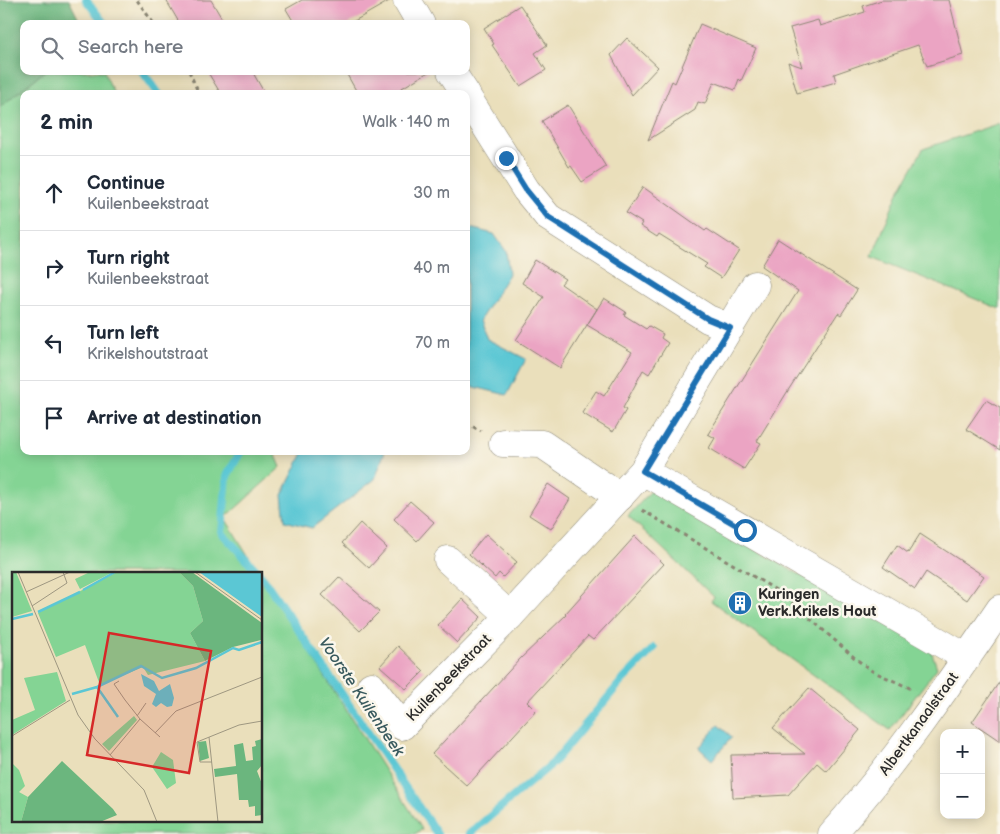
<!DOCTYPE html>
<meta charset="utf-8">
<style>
body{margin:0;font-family:"Balsamiq Sans",sans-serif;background:#f2f2f3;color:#1f2937}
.controls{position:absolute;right:15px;bottom:15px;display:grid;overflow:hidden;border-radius:10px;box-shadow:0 2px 12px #0003}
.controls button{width:45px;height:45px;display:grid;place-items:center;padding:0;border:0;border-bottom:1px solid #e0e1e3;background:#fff;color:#1f2937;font:25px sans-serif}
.stop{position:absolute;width:15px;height:15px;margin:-11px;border:4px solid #1f6fb2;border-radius:50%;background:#fff}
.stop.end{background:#1f6fb2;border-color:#fff;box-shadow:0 1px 5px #0008}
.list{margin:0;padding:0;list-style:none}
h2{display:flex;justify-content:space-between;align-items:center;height:65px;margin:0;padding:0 20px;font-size:21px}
h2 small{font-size:16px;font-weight:400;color:#747a83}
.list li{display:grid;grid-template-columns:32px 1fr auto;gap:15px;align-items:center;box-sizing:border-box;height:75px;padding:0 20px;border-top:1px solid #e0e1e3}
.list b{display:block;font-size:19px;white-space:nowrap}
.list p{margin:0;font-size:16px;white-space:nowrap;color:#747a83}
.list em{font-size:16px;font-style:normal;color:#747a83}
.icon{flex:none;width:28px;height:28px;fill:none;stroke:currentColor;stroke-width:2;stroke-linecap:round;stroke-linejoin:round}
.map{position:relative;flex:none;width:1000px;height:834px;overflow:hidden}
.search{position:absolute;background:#fff;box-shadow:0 2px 12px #0003;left:20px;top:20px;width:450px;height:55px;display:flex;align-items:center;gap:12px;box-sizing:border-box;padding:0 18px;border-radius:10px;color:#747a83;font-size:19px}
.panel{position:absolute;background:#fff;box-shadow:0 2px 12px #0003;left:20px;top:90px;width:450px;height:365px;border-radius:10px}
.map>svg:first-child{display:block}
.green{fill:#84d494;stroke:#588060}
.forest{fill:#6bb67e;stroke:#4b7054}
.water{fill:#5bc7d4;stroke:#437980}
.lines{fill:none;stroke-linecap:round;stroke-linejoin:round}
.stream{stroke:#5bc7d4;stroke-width:8}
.building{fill:#eba4c3}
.minor-casing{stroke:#8a8573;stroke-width:29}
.path{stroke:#8a8573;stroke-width:3;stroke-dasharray:4 4;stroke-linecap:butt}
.minor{stroke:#fff;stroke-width:28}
.route{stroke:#1f6fb2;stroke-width:6}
.labels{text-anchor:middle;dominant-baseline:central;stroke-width:5;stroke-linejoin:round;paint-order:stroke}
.poi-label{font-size:15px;font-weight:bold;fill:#2b2b2b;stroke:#fbf7ec;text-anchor:start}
.street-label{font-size:15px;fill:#2b2b2b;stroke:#fbf7ec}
.water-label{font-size:16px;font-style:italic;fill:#395a5e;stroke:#fbf7ec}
.inset-river{fill:none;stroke:#5bc7d4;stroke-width:2.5}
.inset-road{fill:none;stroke:#9e9781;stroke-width:1}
.view{fill:#d62828;fill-opacity:0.15;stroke:#d62828;stroke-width:2.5}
.inset-edge{fill:none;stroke:#2b2b2b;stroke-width:2.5}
</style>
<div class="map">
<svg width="1000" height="834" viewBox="0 0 1000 834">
<rect width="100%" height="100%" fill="#fbf7ec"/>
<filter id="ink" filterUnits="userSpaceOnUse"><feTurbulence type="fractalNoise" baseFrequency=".02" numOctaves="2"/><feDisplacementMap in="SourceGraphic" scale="10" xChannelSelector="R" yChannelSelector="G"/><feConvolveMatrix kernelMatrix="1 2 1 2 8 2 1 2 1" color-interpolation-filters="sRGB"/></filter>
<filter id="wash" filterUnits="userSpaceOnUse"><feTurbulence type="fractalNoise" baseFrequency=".0096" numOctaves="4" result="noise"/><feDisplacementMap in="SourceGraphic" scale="20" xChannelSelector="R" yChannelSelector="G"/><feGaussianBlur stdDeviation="1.12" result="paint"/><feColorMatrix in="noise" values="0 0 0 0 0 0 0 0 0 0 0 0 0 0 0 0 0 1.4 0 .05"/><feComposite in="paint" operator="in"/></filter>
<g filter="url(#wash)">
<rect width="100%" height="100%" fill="#eadfbb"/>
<g class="green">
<polygon points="45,71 104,71 114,94 24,94 24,451 274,451 281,467 225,518 259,573 14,573 14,820 261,820 261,576 422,829 415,834 0,834 0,107"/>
<polygon points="1000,123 1000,309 872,257 898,193 923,149"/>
<polygon points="652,490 931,650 937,668 890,730 711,601 714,597 628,516"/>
</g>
<polygon class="forest" points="0,0 69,0 81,24 24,24 24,71 45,71 0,107"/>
<g class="water">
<polygon points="466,227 494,234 506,251 509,274 480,320 487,339 526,359 507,395 466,385"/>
<polygon points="304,451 385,451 375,479 312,528 285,521 282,495"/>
<polygon points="718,725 732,737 712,760 699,748"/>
</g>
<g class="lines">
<g class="stream">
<polyline points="86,0 105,24"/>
<polyline points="142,71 159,94"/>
<polyline points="241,451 227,476 222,533 259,573"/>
<polyline points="261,575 437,834"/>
<polyline points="469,834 553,763 620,683 654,648"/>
</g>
</g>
<g id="blocks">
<g class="building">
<polygon points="166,0 211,0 225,24 180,24"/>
<polygon points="302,0 391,0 349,24 295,24 286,9"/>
<polygon points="882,0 949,0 963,55 927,66 918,45 834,74 836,82 797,93 788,62 802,67 790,28 818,20 820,26 865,12 863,6"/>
<polygon points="520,5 547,45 535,53 546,70 520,86 492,45 494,44 484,28"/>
<polygon points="700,24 756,48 741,81 739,79 735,90 714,82 705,104 698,102 695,110 648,140 672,81 675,83"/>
<polygon points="627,38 658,67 632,95 611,55"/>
<polygon points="207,71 252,71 265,94 221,94"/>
<polygon points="345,71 430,71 392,94 358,94"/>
<polygon points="568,105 606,167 582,182 571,166 569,167 542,121"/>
<polygon points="643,187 705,231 707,229 739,250 721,278 704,267 707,264 659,234 657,237 640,226 642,223 626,213"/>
<polygon points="778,239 857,290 841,315 838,313 789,389 757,441 761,443 744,469 709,448 715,438 708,434 798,291 762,266"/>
<polygon points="535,260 565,279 561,284 597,309 560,368 516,340 544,297 522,283"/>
<polygon points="604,298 626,312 624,315 646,329 649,326 663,334 661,338 668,343 649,374 643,370 623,408 626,410 613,432 582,413 596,391 604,396 632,352 587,325"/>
<polygon points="986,400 1000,408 1000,450 966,429"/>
<polygon points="548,484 570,499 551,529 529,515"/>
<polygon points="410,501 434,522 417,541 394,519"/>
<polygon points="360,523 387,548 369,568 342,543"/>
<polygon points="486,534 517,562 503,577 499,573 495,578 469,554"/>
<polygon points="920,534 984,576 967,600 926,572 915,589 883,567 897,545 908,553"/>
<polygon points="635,536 664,564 593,640 588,636 527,702 536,711 467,786 432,754 520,659 566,615 565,614"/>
<polygon points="339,577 379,612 360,631 322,595"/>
<polygon points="462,599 481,617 457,643 438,625"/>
<polygon points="398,646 424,671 406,689 380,666"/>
<polygon points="1000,681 1000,741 972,722"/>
<polygon points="809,688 860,730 826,771 817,763 788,795 733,798 731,755 805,754 773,728"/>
</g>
</g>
</g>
<g filter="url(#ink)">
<use href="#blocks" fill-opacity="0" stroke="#8a8573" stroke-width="1"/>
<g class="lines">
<g class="minor-casing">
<g id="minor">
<polyline points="407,0 421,24"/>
<polyline points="451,71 466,94"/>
<polyline points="466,95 526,190 548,217 708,319 730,328"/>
<polyline points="503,443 542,444 620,497"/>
<polyline points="643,471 967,658"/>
<polyline points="448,560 510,616"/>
<polyline points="371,686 402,726 510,616 643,471 755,285"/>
<path d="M832,834C894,764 947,687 1000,609"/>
</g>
</g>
<g class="path">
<polyline points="137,0 154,24"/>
<polyline points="189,71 199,94"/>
<polyline points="466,423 481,431"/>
<polyline points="642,510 781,593 856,659 872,671 912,689"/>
</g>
<use href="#minor" class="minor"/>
</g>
</g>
<g class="lines" filter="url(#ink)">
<polyline class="route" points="506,158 526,190 548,217 708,319 730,328 643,471 745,530"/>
</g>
<defs>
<g id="building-disc" transform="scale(1.25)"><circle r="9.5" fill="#1f6fb2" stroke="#fbf7ec"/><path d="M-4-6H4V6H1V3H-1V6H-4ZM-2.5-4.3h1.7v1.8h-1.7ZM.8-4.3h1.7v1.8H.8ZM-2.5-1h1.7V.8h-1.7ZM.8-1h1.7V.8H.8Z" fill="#fff"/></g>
</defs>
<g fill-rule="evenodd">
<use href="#building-disc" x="740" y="603"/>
</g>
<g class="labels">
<g class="poi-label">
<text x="758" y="594">Kuringen<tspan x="758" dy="17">Verk.Krikels Hout</tspan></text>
</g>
<g class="street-label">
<text transform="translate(449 678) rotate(-46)">Kuilenbeekstraat</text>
<text transform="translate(919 724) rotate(-54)">Albertkanaalstraat</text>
</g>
<g class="water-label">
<text transform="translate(361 697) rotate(56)">Voorste Kuilenbeek</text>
</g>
</g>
<g transform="translate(12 572)">
<rect width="250" height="250" fill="#eadfbb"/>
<path d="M0,0H4L20,39L0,45ZM78,0H101L68,17L63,7ZM105,0H167L181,14L191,49L178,61L193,89L136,103L131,95L88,113L73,73L44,85L26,41ZM45,100L54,129L0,163V148L23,138L12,106ZM122,144L125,148L97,179L90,172ZM149,180L161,188L164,211L155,217L140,195ZM0,191L7,198L13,214L7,220L16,225L9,250H0Z" fill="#84d494"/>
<path d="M167,0H180L250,51L249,68L221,75L193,89L178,61L191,49L181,14ZM250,167V193L245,199L250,212V243L243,244V234L237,235L236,228H227L225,202L203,205L202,197L224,194L222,173L231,171L234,189L241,188L240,175L244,174L243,169ZM194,169L197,186L188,189L186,170ZM50,189L101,237L105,243L88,250H9L16,225Z" fill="#6bb67e"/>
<path d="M187,0H250V45ZM129,102L142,109L147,119L158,112L162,126L160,134L155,135L149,131L144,135L140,132L144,122L132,114Z" fill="#5bc7d4"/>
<path class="inset-river" d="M71,18L103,0M26,40L68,20M0,47L21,42M85,115L106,145M60,122L85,115L129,94L150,106L184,96L221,76L227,78L250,70"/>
<path class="inset-road" d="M6,0L66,143L83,167L132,218L145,250M183,0L250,48M14,20L58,0M20,34L55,11L51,0M107,109L102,112L113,128L128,147L148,165M125,144L134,131M143,161L164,139L250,105M0,164L58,128M197,165L206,250M98,183L128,147M200,190H188L185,170L227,153L250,149"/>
<path class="view" d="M97,61L199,79L177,201L75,183Z"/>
<rect width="250" height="250" class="inset-edge"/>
</g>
</svg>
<div class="controls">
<button>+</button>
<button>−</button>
</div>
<div class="stop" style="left:745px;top:530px"></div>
<div class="stop end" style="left:506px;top:158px"></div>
<div class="search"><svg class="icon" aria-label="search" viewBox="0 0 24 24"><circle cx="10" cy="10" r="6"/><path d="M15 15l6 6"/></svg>Search here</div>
<section class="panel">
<h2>2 min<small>Walk · 140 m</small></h2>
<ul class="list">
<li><svg class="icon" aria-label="ahead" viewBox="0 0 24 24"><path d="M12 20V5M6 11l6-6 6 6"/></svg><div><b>Continue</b><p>Kuilenbeekstraat</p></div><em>30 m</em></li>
<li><svg class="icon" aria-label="right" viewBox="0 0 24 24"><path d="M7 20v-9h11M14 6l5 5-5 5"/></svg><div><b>Turn right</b><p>Kuilenbeekstraat</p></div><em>40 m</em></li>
<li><svg class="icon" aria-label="left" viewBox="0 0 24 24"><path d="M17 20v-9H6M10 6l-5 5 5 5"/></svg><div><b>Turn left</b><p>Krikelshoutstraat</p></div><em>70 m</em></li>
<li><svg class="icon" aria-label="arrive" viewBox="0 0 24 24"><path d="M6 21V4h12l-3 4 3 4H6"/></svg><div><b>Arrive at destination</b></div></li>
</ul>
</section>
</div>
